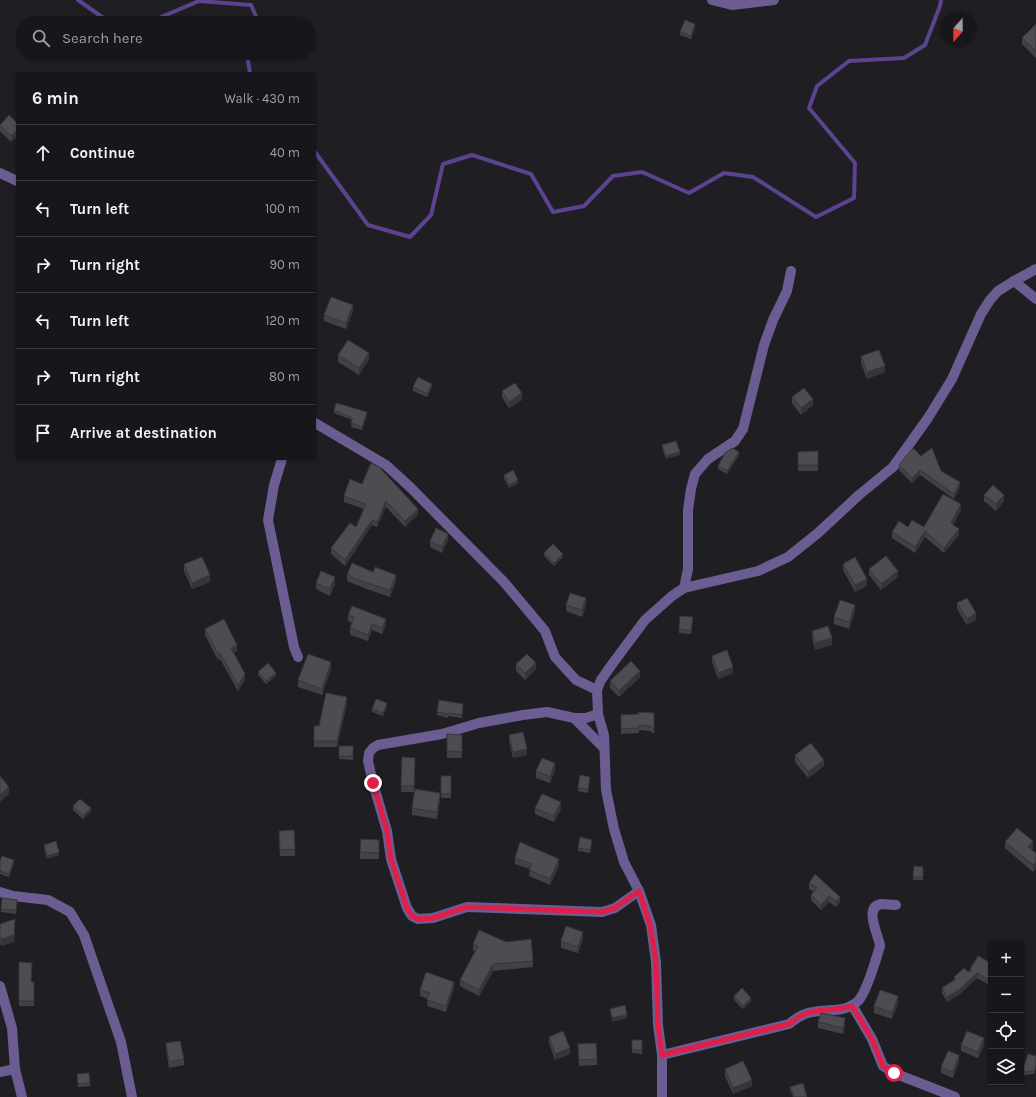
<!DOCTYPE html>
<meta charset="utf-8">
<style>
body{margin:0;font-family:Karla,sans-serif;background:#242327;color:#f1f3f6}
.controls{position:absolute;right:12px;bottom:12px;display:grid;overflow:hidden;border-radius:0px;box-shadow:0 1px 3px #0004}
.controls button{width:36px;height:36px;display:grid;place-items:center;padding:0;border:0;border-bottom:1px solid #363539;background:#17161a;color:#f1f3f6;font:20px sans-serif}
.compass{position:absolute;left:940px;top:12px;width:36px;height:36px;border-radius:50%;background:#17161a;box-shadow:0 1px 3px #0004;rotate:201deg}
.stop{position:absolute;width:12px;height:12px;margin:-9px;border:3px solid #e11d48;border-radius:50%;background:#fff}
.stop.end{background:#e11d48;border-color:#fff;box-shadow:0 1px 4px #0008}
.list{margin:0;padding:0;list-style:none}
h2{display:flex;justify-content:space-between;align-items:center;height:52px;margin:0;padding:0 16px;font-size:17px}
h2 small{font-size:13px;font-weight:400;color:#9e9fa2}
.list li{display:grid;grid-template-columns:26px 1fr auto;gap:12px;align-items:center;box-sizing:border-box;height:56px;padding:0 16px;border-top:1px solid #363539}
.list b{display:block;font-size:15px;white-space:nowrap}
.list em{font-size:13px;font-style:normal;color:#9e9fa2}
.icon{flex:none;width:22px;height:22px;fill:none;stroke:currentColor;stroke-width:2;stroke-linecap:round;stroke-linejoin:round}
.map{position:relative;flex:none;width:1036px;height:1097px;overflow:hidden}
.search{position:absolute;background:#17161a;box-shadow:0 1px 3px #0004;left:16px;top:16px;width:300px;height:44px;display:flex;align-items:center;gap:10px;box-sizing:border-box;padding:0 14px;border-radius:22px;color:#9e9fa2;font-size:15px}
.panel{position:absolute;background:#17161a;box-shadow:0 1px 3px #0004;left:16px;top:72px;width:300px;height:388px;border-radius:0px}
.map>svg:first-child{display:block}
.lines{fill:none;stroke-linecap:round;stroke-linejoin:round}
.stream{stroke:#5c438f;stroke-width:4}
.minor{stroke:#6b5d91;stroke-width:10}
.wall{fill:#424146}
.shaded-wall{fill:#363539}
.building{fill:#4d4c51;stroke:#363539}
.route{stroke:#e11d48;stroke-width:5}
</style>
<div class="map">
<svg width="1036" height="1097" viewBox="0 0 1036 1097">
<rect width="100%" height="100%" fill="#1f1e23"/>
<g class="lines">
<g class="stream">
<polyline points="78,0 105,19 127,23"/>
<polyline points="147,23 199,1 251,5 259,23"/>
<polyline points="250,73 248,61 251,53"/>
<polyline points="315,152 368,225 410,237 431,215 443,164 472,155 531,174 553,212 584,206 613,176 642,172 689,193 724,173 753,177 816,217 854,198 855,163 809,108 817,86 849,61 904,58 925,45 940,6 941,0"/>
</g>
<g class="minor">
<polyline points="712,0 732,5 774,0"/>
<polyline points="0,173 17,181"/>
<polyline points="1014,281 1036,299"/>
<polyline points="315,423 386,465 410,487 504,582 545,631 555,657 576,680 597,690"/>
<polyline points="282,459 274,485 268,520 294,647 298,657"/>
<polyline points="684,588 688,569 688,510 691,489 695,474 708,459 735,441 743,429 764,345 773,320 787,291 791,271"/>
<polyline points="598,714 586,718 574,718 547,712 523,715 479,723 442,734 378,745 373,748 369,753 368,761 373,783 387,831 391,859 407,908 412,916 418,919 433,918 467,907 602,912 615,908 639,891"/>
<polyline points="574,718 604,748"/>
<polyline points="0,892 13,896 48,900 70,912 84,935 121,1042 132,1097"/>
<polyline points="0,986 12,1028 15,1069 22,1097"/>
<polyline points="852,1005 872,1039 883,1066 894,1073 955,1097"/>
<path d="M662,1055L789,1024C794,1020 799,1016 805,1014C821,1007 844,1015 858,1001C867,992 876,959 880,946C879,936 863,907 881,904C886,904 891,905 896,905"/>
<polyline points="0,1072 15,1069"/>
<polyline points="662,1097 662,1055 658,1025 656,962 651,925 639,891 624,862 614,829 606,790 604,735 598,714 597,690 601,680 613,663 645,620 672,596 684,588 758,571 788,557 818,533 859,495 893,467 928,418 952,379 981,314 990,300 998,291 1014,281 1036,269"/>
</g>
</g>
<g class="wall">
<polygon points="1036,24 1036,58 1022,44 1022,38"/>
<polygon points="695,27 691,39 680,35 680,32"/>
<polygon points="17,123 11,142 0,131 0,124"/>
<polygon points="353,311 346,329 324,321 324,315"/>
<polygon points="338,355 369,359 359,375 338,362"/>
<polygon points="861,356 885,372 867,379 861,363"/>
<polygon points="413,387 432,387 427,397 413,391"/>
<polygon points="502,391 522,400 509,408 502,397"/>
<polygon points="792,397 813,405 801,415 792,403"/>
<polygon points="334,410 367,415 362,430 351,427 352,420 334,413"/>
<polygon points="662,445 680,455 666,459 662,448"/>
<polygon points="818,451 818,471 798,471 798,452"/>
<polygon points="739,455 727,474 718,469 718,466"/>
<polygon points="921,456 960,487 954,499 920,475 912,483 899,470 899,465"/>
<polygon points="504,475 518,483 509,488 504,479"/>
<polygon points="350,479 418,514 405,527 386,507 377,527 372,525 345,566 331,554 331,548 356,527 364,509 344,502 344,496"/>
<polygon points="984,495 1004,501 996,511 984,501"/>
<polygon points="961,510 953,525 959,535 944,553 925,537 915,553 892,538 892,532 908,527 924,527"/>
<polygon points="448,540 442,553 430,547 430,541"/>
<polygon points="544,553 563,557 554,566 544,556"/>
<polygon points="184,564 210,582 192,589 184,571"/>
<polygon points="843,564 867,586 855,592 843,570"/>
<polygon points="869,569 898,577 881,590 869,575"/>
<polygon points="373,572 396,581 390,597 367,589 347,581 347,575"/>
<polygon points="316,583 335,584 330,596 316,589"/>
<polygon points="957,603 976,620 967,625 957,609"/>
<polygon points="566,605 586,605 582,617 566,611"/>
<polygon points="855,611 849,629 834,624 834,617"/>
<polygon points="348,615 386,625 382,634 372,630 368,641 350,635 350,628 352,623 348,621"/>
<polygon points="693,620 691,634 679,633 679,629"/>
<polygon points="205,629 237,651 233,652 245,680 238,691 220,659 218,660 205,635"/>
<polygon points="812,631 832,645 815,650 812,638"/>
<polygon points="712,656 733,673 718,679 712,662"/>
<polygon points="516,664 536,669 525,680 516,671"/>
<polygon points="331,669 322,695 298,687 298,680"/>
<polygon points="258,672 276,676 266,684 258,675"/>
<polygon points="640,677 619,697 610,688 610,681"/>
<polygon points="347,703 337,747 314,747 314,726 319,726"/>
<polygon points="387,706 383,716 372,712 372,709"/>
<polygon points="463,707 462,718 448,716 448,718 437,715 437,712"/>
<polygon points="638,712 654,713 654,734 650,731 639,730 639,733 621,734 621,715 638,714"/>
<polygon points="447,734 462,735 462,758 447,758"/>
<polygon points="509,735 527,755 513,758 509,741"/>
<polygon points="339,746 353,746 353,760 339,759"/>
<polygon points="795,755 824,766 808,778 795,762"/>
<polygon points="402,757 415,758 414,792 401,792"/>
<polygon points="555,770 550,783 536,778 536,771"/>
<rect x="441" y="776" width="10" height="22"/>
<polygon points="590,780 588,793 578,791 578,788"/>
<polygon points="440,800 437,819 412,815 412,808"/>
<polygon points="73,806 91,811 83,819 73,810"/>
<polygon points="535,808 561,809 554,822 535,814"/>
<polygon points="294,830 295,856 280,856 279,837"/>
<polygon points="379,840 379,859 360,859 360,852"/>
<polygon points="1005,842 1033,848 1032,850 1036,853 1036,868 1033,872 1005,848"/>
<polygon points="592,843 590,853 578,851 578,848"/>
<polygon points="44,845 59,855 47,859 44,848"/>
<polygon points="515,858 559,866 550,885 529,876 530,869 515,864"/>
<polygon points="0,861 14,863 9,877 0,874"/>
<polygon points="914,866 923,867 923,880 913,880"/>
<polygon points="809,883 840,902 836,907 829,902 821,910 811,900 811,895 814,892 809,889"/>
<polygon points="17,900 16,914 1,912 1,909"/>
<polygon points="0,924 15,926 14,942 1,946 0,942"/>
<polygon points="583,939 578,953 561,948 561,941"/>
<polygon points="473,944 533,961 533,967 493,971 479,996 460,986 460,980 475,951 473,950"/>
<polygon points="19,962 31,982 34,982 34,1006 19,1006"/>
<polygon points="991,963 991,986 977,978 960,994 947,1002 942,993 942,988 954,980 954,977 968,972 970,971 970,969"/>
<polygon points="454,988 446,1012 427,1006 428,999 420,996 420,990"/>
<polygon points="734,996 751,1001 743,1009 734,1000"/>
<polygon points="898,1003 892,1019 874,1013 874,1006"/>
<polygon points="818,1022 845,1025 843,1034 818,1028"/>
<polygon points="549,1037 570,1054 555,1060 549,1043"/>
<polygon points="632,1040 642,1040 642,1054 632,1053"/>
<polygon points="166,1043 184,1059 184,1065 169,1068 166,1050"/>
<polygon points="578,1044 597,1059 597,1065 579,1066"/>
<polygon points="961,1045 984,1045 978,1058 961,1051"/>
<polygon points="1036,1056 1036,1068 1034,1074 1024,1075 1024,1066"/>
<polygon points="959,1062 953,1078 941,1073 941,1067"/>
<polygon points="725,1069 752,1086 733,1094 725,1076"/>
<polygon points="77,1077 90,1083 90,1086 78,1087"/>
<polygon points="790,1087 807,1097 793,1097 790,1090"/>
</g>
<g class="shaded-wall">
<polygon points="695,24 695,27 691,39 691,36"/>
<polygon points="17,130 17,137 11,142 11,136"/>
<polygon points="353,305 353,311 346,329 346,323"/>
<polygon points="369,353 369,359 359,375 359,368"/>
<polygon points="885,366 885,372 867,379 867,372"/>
<polygon points="432,384 432,387 427,397 427,394"/>
<polygon points="522,393 522,400 509,408 509,402"/>
<polygon points="813,399 813,405 801,415 801,408"/>
<polygon points="367,412 367,415 362,430 362,427"/>
<polygon points="680,452 680,455 666,459 666,456"/>
<polygon points="739,452 739,455 727,474 727,471"/>
<polygon points="920,470 920,475 912,483 912,478"/>
<polygon points="518,480 518,483 509,488 509,485"/>
<polygon points="960,482 960,487 954,499 954,494"/>
<polygon points="1004,495 1004,501 996,511 996,504"/>
<polygon points="386,501 386,507 377,527 377,522"/>
<polygon points="961,504 961,510 951,529 951,523"/>
<polygon points="418,509 418,514 405,527 405,521"/>
<polygon points="372,520 372,525 345,566 345,560"/>
<polygon points="959,529 959,535 944,553 944,548"/>
<polygon points="925,531 925,537 915,553 915,547"/>
<polygon points="448,534 448,540 442,553 442,547"/>
<polygon points="563,554 563,557 554,566 554,563"/>
<polygon points="898,571 898,577 881,590 881,584"/>
<polygon points="210,575 210,582 192,589 192,583"/>
<polygon points="396,575 396,581 390,597 390,590"/>
<polygon points="335,577 335,584 330,596 330,589"/>
<polygon points="867,579 867,586 855,592 855,585"/>
<polygon points="586,598 586,605 582,617 582,610"/>
<polygon points="855,605 855,611 849,629 849,622"/>
<polygon points="976,613 976,620 967,625 967,619"/>
<polygon points="386,619 386,625 382,634 382,628"/>
<polygon points="372,624 372,630 368,641 368,635"/>
<polygon points="832,638 832,645 815,650 815,643"/>
<polygon points="237,645 237,651 231,654 231,648"/>
<polygon points="220,653 220,659 218,660 218,654"/>
<polygon points="331,662 331,669 322,695 322,689"/>
<polygon points="536,663 536,669 525,680 525,673"/>
<polygon points="733,667 733,673 718,679 718,673"/>
<polygon points="640,671 640,677 619,697 619,691"/>
<polygon points="276,673 276,676 266,684 266,681"/>
<polygon points="245,674 245,680 238,691 238,685"/>
<polygon points="347,697 347,703 337,747 337,741"/>
<polygon points="387,703 387,706 383,716 383,713"/>
<polygon points="527,749 527,755 513,758 513,752"/>
<polygon points="824,760 824,766 808,778 808,772"/>
<polygon points="555,763 555,770 550,783 550,777"/>
<polygon points="9,787 9,794 0,802 0,795"/>
<polygon points="440,793 440,800 437,819 437,812"/>
<polygon points="561,802 561,809 554,822 554,816"/>
<polygon points="91,808 91,811 83,819 83,816"/>
<polygon points="1033,841 1033,848 1028,853 1028,847"/>
<polygon points="59,852 59,855 47,859 47,856"/>
<polygon points="559,859 559,866 550,885 550,879"/>
<polygon points="14,860 14,863 9,877 9,874"/>
<polygon points="1036,862 1036,868 1033,872 1033,865"/>
<polygon points="829,896 829,902 821,910 821,905"/>
<polygon points="840,897 840,902 836,907 836,901"/>
<polygon points="15,919 14,942 1,946 1,939"/>
<polygon points="583,932 583,939 578,953 578,947"/>
<polygon points="493,964 493,971 479,996 479,990"/>
<polygon points="977,973 977,978 960,994 947,1002 947,997"/>
<polygon points="454,982 454,988 446,1012 446,1006"/>
<polygon points="898,996 898,1003 892,1019 892,1013"/>
<polygon points="751,998 751,1001 743,1009 743,1006"/>
<polygon points="627,1015 627,1018 612,1022 612,1018"/>
<polygon points="845,1018 845,1025 843,1034 843,1028"/>
<polygon points="984,1038 984,1045 978,1058 978,1052"/>
<polygon points="570,1048 570,1054 555,1060 555,1054"/>
<polygon points="959,1055 959,1062 953,1078 953,1072"/>
<polygon points="1036,1065 1036,1068 1034,1074 1034,1071"/>
<polygon points="752,1080 752,1086 733,1094 733,1088"/>
</g>
<g class="building">
<polygon points="685,20 695,24 691,36 680,32"/>
<polygon points="1036,24 1036,51 1022,38"/>
<polygon points="9,115 17,123 17,130 11,136 0,125"/>
<polygon points="331,297 353,305 346,323 324,315"/>
<polygon points="348,340 369,353 359,368 338,355"/>
<polygon points="879,350 885,366 867,372 861,356"/>
<polygon points="418,377 432,384 427,394 413,387"/>
<polygon points="515,383 522,393 509,402 502,391"/>
<polygon points="804,388 813,399 801,408 792,397"/>
<polygon points="336,403 367,412 362,427 351,423 352,418 334,410"/>
<polygon points="676,441 680,452 666,456 662,445"/>
<polygon points="732,448 739,452 727,471 718,466 725,453"/>
<polygon points="913,448 921,456 932,448 941,471 960,482 954,494 920,470 912,478 899,465"/>
<polygon points="818,451 818,465 798,465 798,452"/>
<polygon points="371,463 379,467 418,509 405,521 386,501 377,522 372,520 345,560 331,548 350,523 356,527 366,504 344,496 350,479 362,484"/>
<polygon points="513,470 518,480 509,485 504,475"/>
<polygon points="993,485 1004,495 996,504 984,495"/>
<polygon points="943,494 961,504 951,523 959,529 944,548 925,531 915,547 892,532 899,521 908,527 912,520 924,527"/>
<polygon points="436,528 448,534 442,547 430,541"/>
<polygon points="553,544 563,554 554,563 544,553"/>
<polygon points="886,556 898,571 881,584 869,569"/>
<polygon points="202,557 210,575 192,583 184,564"/>
<polygon points="855,557 867,579 855,585 843,564"/>
<polygon points="352,563 373,572 375,567 396,575 390,590 367,583 347,575"/>
<polygon points="321,571 335,577 330,589 316,583"/>
<polygon points="570,593 586,598 582,610 566,605"/>
<polygon points="967,598 976,613 967,619 957,603"/>
<polygon points="840,600 855,605 849,622 834,617"/>
<polygon points="352,606 386,619 382,628 372,624 368,635 350,628 354,617 348,615"/>
<polygon points="680,616 693,617 691,631 679,629"/>
<polygon points="224,619 237,645 231,648 245,674 238,685 220,653 218,654 205,629"/>
<polygon points="828,626 832,638 815,643 812,631"/>
<polygon points="727,650 733,667 718,673 712,656"/>
<polygon points="308,654 331,662 322,689 298,680"/>
<polygon points="527,654 536,663 525,673 516,664"/>
<polygon points="631,661 640,671 619,691 610,681"/>
<polygon points="268,663 276,673 266,681 258,672"/>
<polygon points="326,693 347,697 337,741 314,741 314,726 319,726"/>
<polygon points="376,699 387,703 383,713 372,709"/>
<polygon points="439,700 463,704 462,715 448,713 448,714 437,712"/>
<polygon points="638,712 654,713 654,729 650,726 639,725 639,728 621,729 621,715 639,714"/>
<polygon points="523,732 527,749 513,752 509,735"/>
<polygon points="447,734 462,735 462,752 447,751"/>
<polygon points="811,743 824,760 808,772 795,755"/>
<rect x="339" y="746" width="14" height="10"/>
<polygon points="402,757 415,758 414,786 401,786"/>
<polygon points="542,758 555,763 550,777 536,771"/>
<polygon points="580,775 590,777 588,789 578,788"/>
<polygon points="0,776 9,787 0,795"/>
<rect x="441" y="776" width="10" height="18"/>
<polygon points="415,789 440,793 437,812 412,808"/>
<polygon points="542,794 561,802 554,816 535,808"/>
<polygon points="80,799 91,808 83,816 73,806"/>
<polygon points="1017,828 1033,841 1028,847 1036,853 1036,862 1033,865 1005,842"/>
<polygon points="294,830 295,849 280,850 279,831"/>
<polygon points="580,837 592,840 590,850 578,848"/>
<polygon points="361,839 379,840 379,853 360,852"/>
<polygon points="56,841 59,852 47,856 44,845"/>
<polygon points="520,842 559,859 550,879 529,870 532,864 515,858"/>
<polygon points="2,856 14,860 9,874 0,871 0,861"/>
<polygon points="914,866 923,867 923,877 913,877"/>
<polygon points="815,874 840,897 836,901 829,896 821,905 811,895 817,888 809,883"/>
<polygon points="2,898 17,900 16,910 1,909"/>
<polygon points="15,919 14,935 1,939 0,936 0,924"/>
<polygon points="566,926 583,932 578,947 561,941"/>
<polygon points="479,930 506,942 531,939 533,961 493,964 479,990 460,980 478,946 473,944"/>
<polygon points="978,956 991,963 991,981 977,973 960,989 947,997 942,988 956,979 954,977 964,968 968,972 972,970 970,969"/>
<polygon points="19,962 32,963 31,982 34,982 34,1001 19,1001"/>
<polygon points="426,972 454,982 446,1006 427,1000 430,993 420,990"/>
<polygon points="742,988 751,998 743,1006 734,996"/>
<polygon points="880,990 898,996 892,1013 874,1006"/>
<polygon points="625,1005 627,1015 612,1018 610,1009"/>
<polygon points="821,1013 845,1018 843,1028 818,1022"/>
<polygon points="563,1031 570,1048 555,1054 549,1037"/>
<polygon points="967,1031 984,1038 978,1052 961,1045"/>
<rect x="632" y="1040" width="10" height="10"/>
<polygon points="180,1041 184,1059 169,1062 166,1043"/>
<polygon points="596,1043 597,1059 579,1060 578,1044"/>
<polygon points="948,1051 959,1055 953,1072 941,1067"/>
<polygon points="1028,1054 1036,1056 1036,1065 1034,1071 1024,1072 1024,1066"/>
<polygon points="743,1061 752,1080 733,1088 725,1069"/>
<polygon points="89,1073 90,1083 78,1084 77,1074"/>
<polygon points="803,1083 807,1097 794,1097 790,1087"/>
</g>
<g class="lines">
<path class="route" d="M373,783L387,831L391,859L407,908L412,916L418,919L433,918L467,907L602,912L615,908L639,891L650,925L656,962L658,1025L662,1055L789,1024C794,1020 799,1016 805,1014C819,1008 837,1011 852,1006L872,1039L883,1066L894,1073"/>
</g>
</svg>
<div class="controls">
<button>+</button>
<button>−</button>
<button><svg class="icon" aria-label="locate" viewBox="0 0 24 24"><circle cx="12" cy="12" r="6"/><path d="M12 2v4M12 18v4M2 12h4M18 12h4"/></svg></button>
<button><svg class="icon" aria-label="layers" viewBox="0 0 24 24"><path d="M12 4l9 5-9 5-9-5zM3 14l9 5 9-5"/></svg></button>
</div>
<svg class="compass" viewBox="-18 -18 36 36"><path d="M0-13l5 13h-10z" fill="#e53935"/><path d="M0 13l5-13h-10z" fill="#9e9fa2"/></svg>
<div class="stop" style="left:894px;top:1073px"></div>
<div class="stop end" style="left:373px;top:783px"></div>
<div class="search"><svg class="icon" aria-label="search" viewBox="0 0 24 24"><circle cx="10" cy="10" r="6"/><path d="M15 15l6 6"/></svg>Search here</div>
<section class="panel">
<h2>6 min<small>Walk · 430 m</small></h2>
<ul class="list">
<li><svg class="icon" aria-label="ahead" viewBox="0 0 24 24"><path d="M12 20V5M6 11l6-6 6 6"/></svg><div><b>Continue</b></div><em>40 m</em></li>
<li><svg class="icon" aria-label="left" viewBox="0 0 24 24"><path d="M17 20v-9H6M10 6l-5 5 5 5"/></svg><div><b>Turn left</b></div><em>100 m</em></li>
<li><svg class="icon" aria-label="right" viewBox="0 0 24 24"><path d="M7 20v-9h11M14 6l5 5-5 5"/></svg><div><b>Turn right</b></div><em>90 m</em></li>
<li><svg class="icon" aria-label="left" viewBox="0 0 24 24"><path d="M17 20v-9H6M10 6l-5 5 5 5"/></svg><div><b>Turn left</b></div><em>120 m</em></li>
<li><svg class="icon" aria-label="right" viewBox="0 0 24 24"><path d="M7 20v-9h11M14 6l5 5-5 5"/></svg><div><b>Turn right</b></div><em>80 m</em></li>
<li><svg class="icon" aria-label="arrive" viewBox="0 0 24 24"><path d="M6 21V4h12l-3 4 3 4H6"/></svg><div><b>Arrive at destination</b></div></li>
</ul>
</section>
</div>
